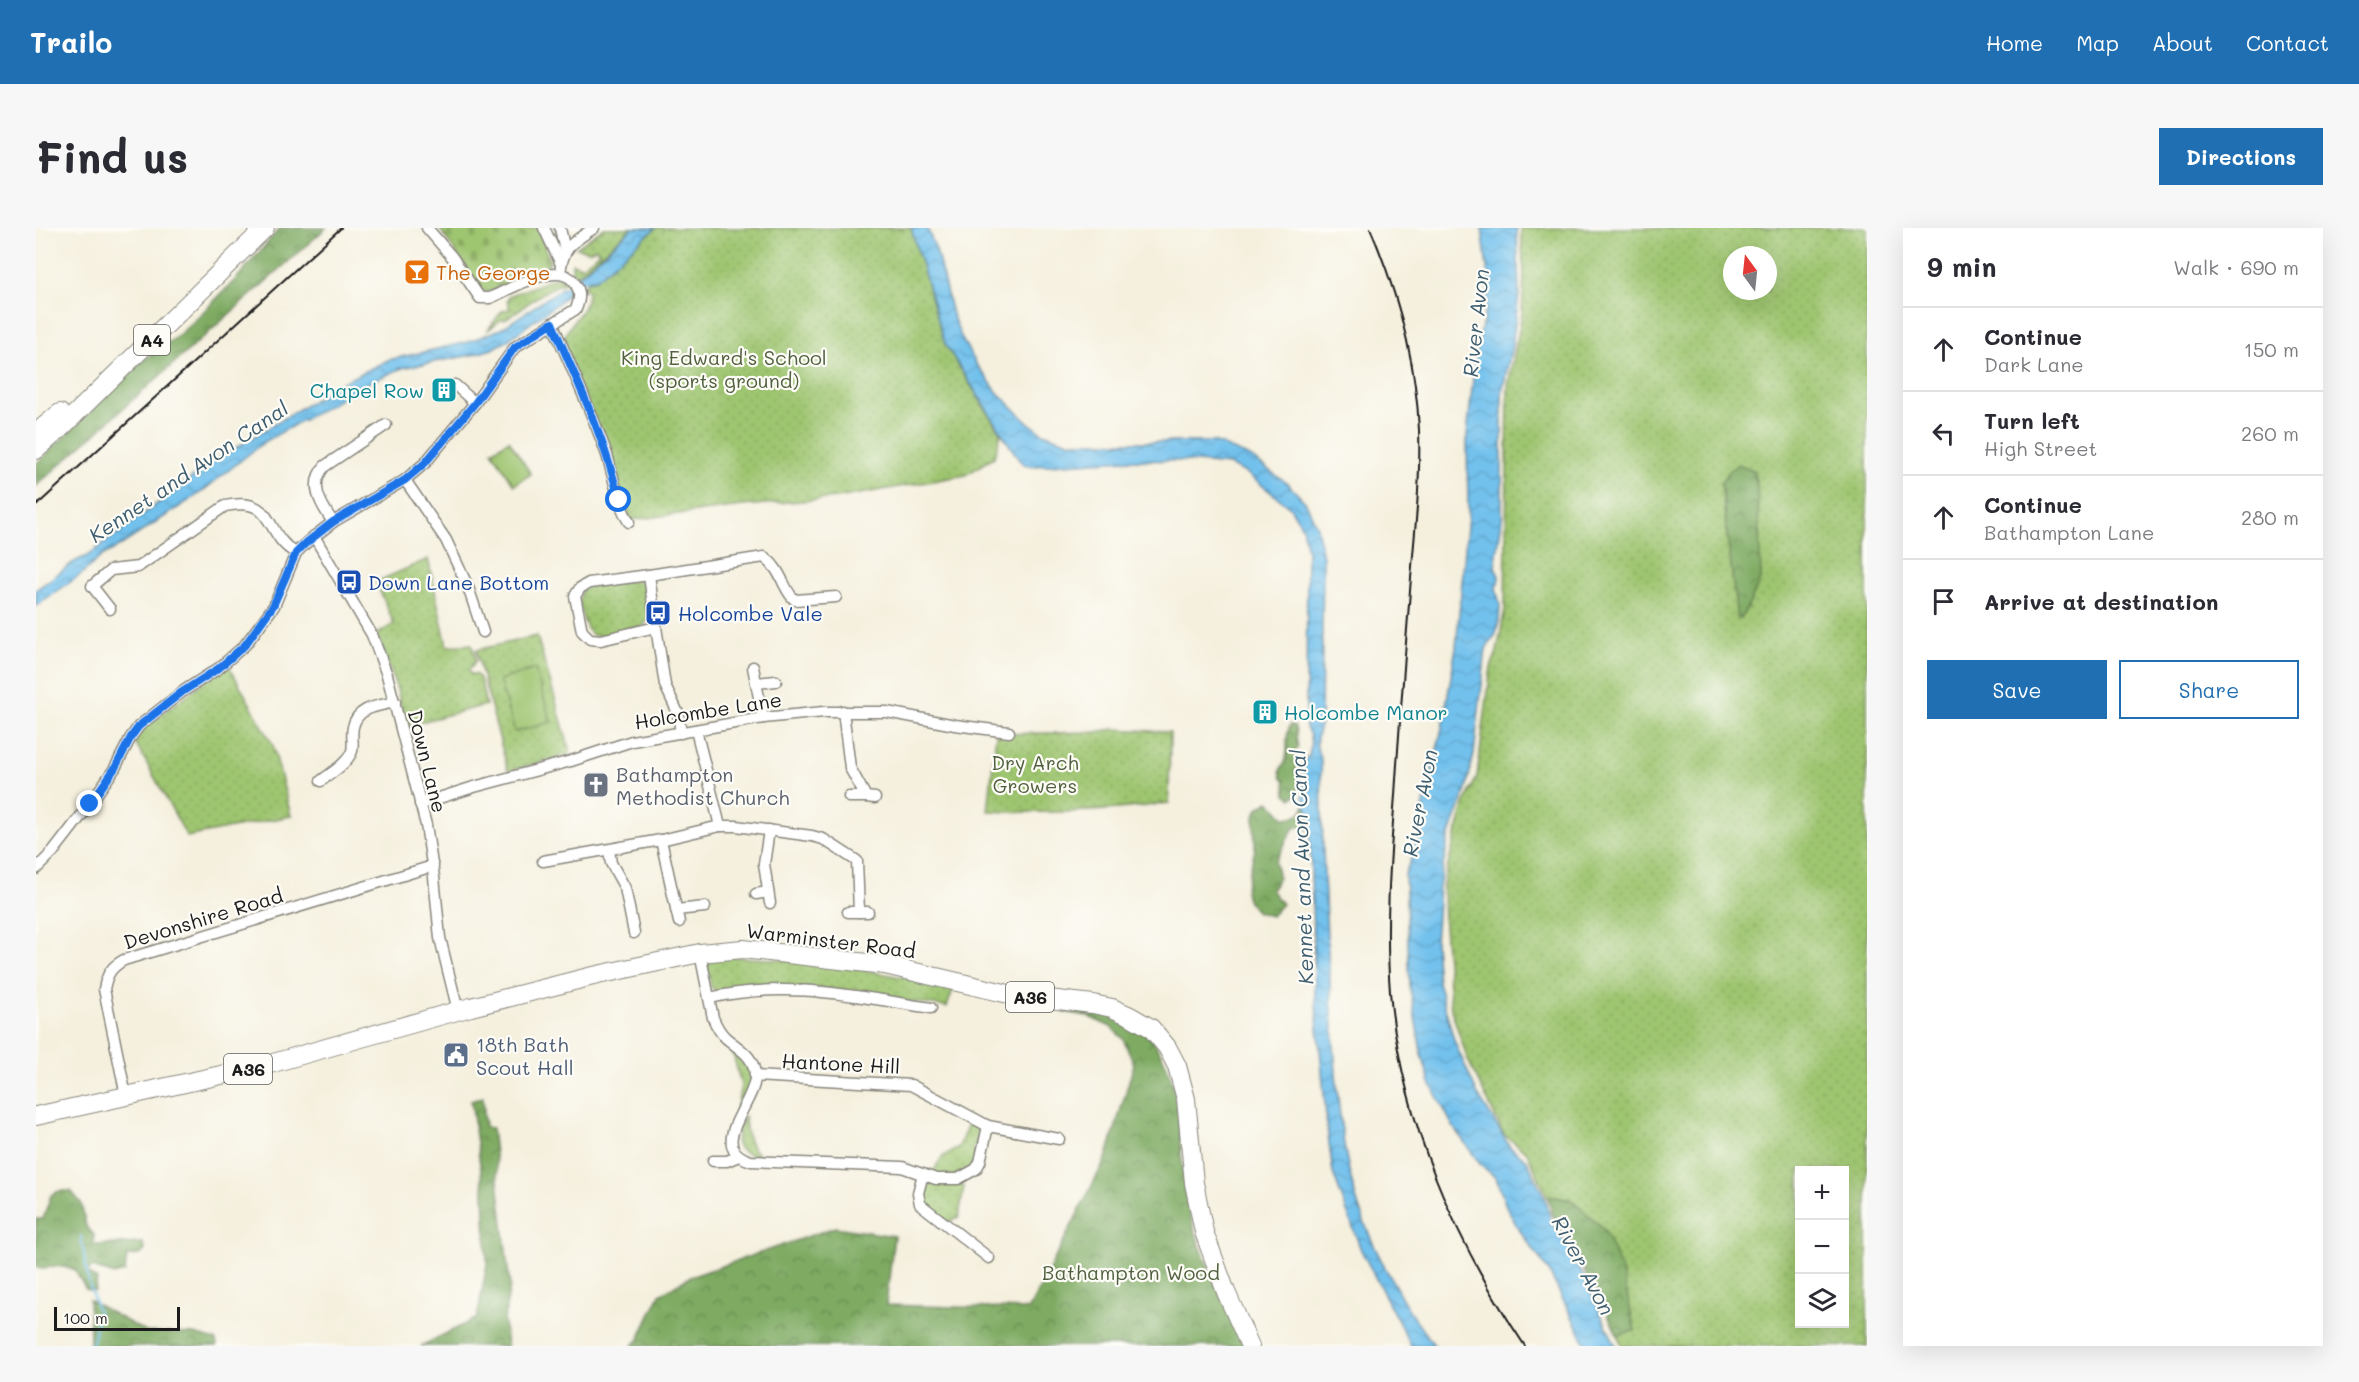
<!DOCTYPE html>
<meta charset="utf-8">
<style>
body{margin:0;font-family:Mali,sans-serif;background:#f7f7f7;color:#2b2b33}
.controls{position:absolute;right:18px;bottom:18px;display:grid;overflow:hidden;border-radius:0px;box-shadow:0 6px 24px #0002}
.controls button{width:54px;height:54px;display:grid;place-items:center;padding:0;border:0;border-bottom:2px solid #e1e1e2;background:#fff;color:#2b2b33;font:30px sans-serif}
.compass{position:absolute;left:1687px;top:18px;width:54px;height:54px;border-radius:50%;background:#fff;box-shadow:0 6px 24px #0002;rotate:345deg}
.scale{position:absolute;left:18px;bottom:15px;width:126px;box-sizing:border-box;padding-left:6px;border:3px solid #1c1c1c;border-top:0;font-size:16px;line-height:21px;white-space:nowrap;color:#1c1c1c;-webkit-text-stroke:4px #fdfcf7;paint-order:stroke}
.stop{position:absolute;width:18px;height:18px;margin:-14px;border:4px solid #1a73e8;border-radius:50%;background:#fff}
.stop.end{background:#1a73e8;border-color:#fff;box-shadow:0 2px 6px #0008}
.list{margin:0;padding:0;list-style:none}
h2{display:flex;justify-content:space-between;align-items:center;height:78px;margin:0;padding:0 24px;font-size:26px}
h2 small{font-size:20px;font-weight:400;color:#7c7c81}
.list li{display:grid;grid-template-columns:39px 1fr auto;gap:18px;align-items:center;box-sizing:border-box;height:84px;padding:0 24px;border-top:2px solid #e1e1e2}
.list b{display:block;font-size:22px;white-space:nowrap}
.list p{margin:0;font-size:20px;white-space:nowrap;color:#7c7c81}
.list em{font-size:20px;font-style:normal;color:#7c7c81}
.actions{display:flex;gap:12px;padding:18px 24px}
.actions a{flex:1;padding:14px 0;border:2px solid #1f6fb2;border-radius:0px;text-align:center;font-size:21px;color:#1f6fb2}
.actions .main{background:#1f6fb2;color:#fff}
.icon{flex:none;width:33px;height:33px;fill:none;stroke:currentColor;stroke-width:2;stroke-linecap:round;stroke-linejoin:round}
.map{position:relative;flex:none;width:1831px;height:1118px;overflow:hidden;border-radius:0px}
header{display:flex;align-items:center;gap:36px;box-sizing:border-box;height:84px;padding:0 30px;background:#1f6fb2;color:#fff}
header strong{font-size:28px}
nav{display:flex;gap:33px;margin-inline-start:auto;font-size:21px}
.intro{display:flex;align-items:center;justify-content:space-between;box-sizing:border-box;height:144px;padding:0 36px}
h1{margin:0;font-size:42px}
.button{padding:15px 27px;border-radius:0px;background:#1f6fb2;color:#fff;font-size:21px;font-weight:700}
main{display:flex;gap:36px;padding:0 36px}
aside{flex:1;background:#fff;border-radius:0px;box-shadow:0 6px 24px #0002}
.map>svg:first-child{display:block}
.green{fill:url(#green-dots);stroke:#5d7046;stroke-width:1.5;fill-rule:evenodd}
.forest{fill:url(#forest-crowns);stroke:#4d633f;stroke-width:1.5}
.cemetery{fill:url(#cemetery-stones);stroke:#5d7046;stroke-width:1.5}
.pitch{fill:#9ec570;stroke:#5d7046;stroke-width:1.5}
.water{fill:url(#water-waves);stroke:#476e84;stroke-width:1.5}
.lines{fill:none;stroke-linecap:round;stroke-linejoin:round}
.stream{stroke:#72c1ed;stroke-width:2}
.street-casing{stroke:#88867d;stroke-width:13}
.highway-casing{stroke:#88867d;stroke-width:20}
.street{stroke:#fff;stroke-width:10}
.highway{stroke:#fff;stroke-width:18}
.rail{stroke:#1c1c1c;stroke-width:2}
.route{stroke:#1a73e8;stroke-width:8}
.labels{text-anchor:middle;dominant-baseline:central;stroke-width:4.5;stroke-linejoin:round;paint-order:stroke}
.shield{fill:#fdfcf7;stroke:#605f5e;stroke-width:1.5}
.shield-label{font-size:18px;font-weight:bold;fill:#1c1c1c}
.food-label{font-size:20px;fill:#c56008;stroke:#fdfcf7;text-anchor:start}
.park-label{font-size:20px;fill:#50603e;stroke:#fdfcf7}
.culture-label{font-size:20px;fill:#0d838f;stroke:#fdfcf7;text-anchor:end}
.transit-label{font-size:20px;fill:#164399;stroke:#fdfcf7;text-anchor:start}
.street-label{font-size:20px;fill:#1c1c1c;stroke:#fdfcf7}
.worship-label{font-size:20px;fill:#5b616d;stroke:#fdfcf7;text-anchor:start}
.service-label{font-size:20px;fill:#4e5e75;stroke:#fdfcf7;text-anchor:start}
.water-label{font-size:21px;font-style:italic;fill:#3e5e70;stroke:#fdfcf7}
</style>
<header>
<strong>Trailo</strong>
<nav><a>Home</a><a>Map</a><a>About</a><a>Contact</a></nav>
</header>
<div class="intro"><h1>Find us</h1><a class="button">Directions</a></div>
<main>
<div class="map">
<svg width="1831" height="1118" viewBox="0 0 1831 1118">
<defs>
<pattern id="green-dots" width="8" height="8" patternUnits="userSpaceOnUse" patternTransform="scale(1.5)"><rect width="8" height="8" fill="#9ec570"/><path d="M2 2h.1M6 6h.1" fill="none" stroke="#88a960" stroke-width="1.8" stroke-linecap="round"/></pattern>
<pattern id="forest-crowns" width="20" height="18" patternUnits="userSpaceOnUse" patternTransform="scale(1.5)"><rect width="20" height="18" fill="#7eaa62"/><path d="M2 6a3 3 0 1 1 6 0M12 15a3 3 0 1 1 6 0" fill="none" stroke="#668a50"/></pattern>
<pattern id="cemetery-stones" width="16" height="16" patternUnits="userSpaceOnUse" patternTransform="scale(1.5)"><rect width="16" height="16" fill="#9ec570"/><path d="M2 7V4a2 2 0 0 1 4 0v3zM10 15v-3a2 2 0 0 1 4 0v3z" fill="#88a960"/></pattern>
<pattern id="water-waves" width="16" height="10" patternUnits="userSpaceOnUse" patternTransform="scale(1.5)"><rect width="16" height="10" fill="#72c1ed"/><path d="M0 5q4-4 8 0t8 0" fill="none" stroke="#62a5cb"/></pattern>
</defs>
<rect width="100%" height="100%" fill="#fdfcf7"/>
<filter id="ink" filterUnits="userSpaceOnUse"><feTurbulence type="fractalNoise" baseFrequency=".0167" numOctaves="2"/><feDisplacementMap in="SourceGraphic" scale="12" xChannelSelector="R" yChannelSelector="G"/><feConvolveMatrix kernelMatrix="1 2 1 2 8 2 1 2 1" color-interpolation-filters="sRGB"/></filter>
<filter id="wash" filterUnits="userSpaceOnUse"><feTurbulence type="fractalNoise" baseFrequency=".008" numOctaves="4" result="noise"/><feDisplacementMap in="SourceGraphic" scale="24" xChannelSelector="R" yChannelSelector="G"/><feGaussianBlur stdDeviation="1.35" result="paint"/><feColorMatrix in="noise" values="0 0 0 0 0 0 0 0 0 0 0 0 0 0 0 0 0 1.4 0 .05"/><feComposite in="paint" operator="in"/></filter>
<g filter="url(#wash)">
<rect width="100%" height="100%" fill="#f5f0de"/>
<g class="green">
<polygon points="568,0 596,0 540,48 536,42 536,35 546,38 564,24 560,20 553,23 540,20"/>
<path d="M620,0H875L909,116L965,206L958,229L930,247L801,270L706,278L595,292L526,115C532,93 551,85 552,64L547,58L553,53L560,51Z"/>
<path d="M1485,0H1831V1118H1586L1581,1107L1599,1102L1568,1001L1536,972L1511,968L1491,924L1468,907L1431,830L1415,781L1408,699L1407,656L1428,577L1441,548L1455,439L1461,424L1469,381L1472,158L1486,86L1488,48ZM1696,27H1732V63H1696ZM1764,942H1808V1096H1764Z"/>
<path d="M524,50L532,54C511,58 487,81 468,92L466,91L451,103L466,83L474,81L471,73L474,71L472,68L517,51Z"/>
<polygon points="392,331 411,418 436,416 440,432 433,442 434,446 439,446 444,450 450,477 369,498 361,461 341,406 358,396 340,354"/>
<path d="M602,352L610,359C612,372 618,389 607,398L565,408L556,407C547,398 541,374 546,362L554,358Z"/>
<polygon points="501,408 535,526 472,543 440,422"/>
<polygon points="192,436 237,517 255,588 151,609 98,512 111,497"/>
<path d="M1078,501L1134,504L1133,575C1073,584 1012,586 952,583L960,506L1059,504Z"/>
<polygon points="681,728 786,734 918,759 911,779 785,760 683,765 675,759 671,739 673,732"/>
<polygon points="695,818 711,833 716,854 700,885 705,857"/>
<path d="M709,887C709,906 713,925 732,932C700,924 692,920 709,887Z"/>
<path d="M933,893L945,902L938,921C946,935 929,946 916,948C910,949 902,947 896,945L906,929L923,919Z"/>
<polygon points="891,953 905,957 920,955 928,958 923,989 912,994 890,978 885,965"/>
</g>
<g class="forest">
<polygon points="244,0 290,0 0,258 0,236 106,133 139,110 156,95 200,51"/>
<polygon points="1702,236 1717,242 1721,257 1725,349 1715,373 1705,390 1701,390 1685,255 1694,242"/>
<path d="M1254,497H1258C1262,505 1259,511 1262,519L1259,524L1262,539L1259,543C1264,552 1266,564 1256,570L1250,566L1249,553L1245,549L1244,542C1257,526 1246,516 1254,497Z"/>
<path d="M1233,573L1249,590C1259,589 1265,588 1269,577L1273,585V602L1263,598L1257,601L1239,634L1243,650L1235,662L1246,676L1235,688L1221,684L1211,672L1209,663L1219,621L1218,589L1222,580Z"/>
<path d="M1028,781C1042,783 1056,783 1069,786C1158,805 1137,908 1151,974C1162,1024 1188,1071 1209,1118H596L603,1111L624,1066L654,1049L799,999L858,1008L850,1077L993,1081L1071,928L1098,836L1087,811L1075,799L1051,788L1029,784Z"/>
<polygon points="447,869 449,899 456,900 474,1057 468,1092 471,1118 385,1118 441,1090 451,1036 448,965 435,873"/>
<polygon points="23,963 35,963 45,975 50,998 58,1007 57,1017 107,1015 109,1022 104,1027 91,1028 89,1044 78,1047 57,1039 51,1044 61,1052 59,1063 50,1061 38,1041 21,1038 5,1041 0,1038 0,991 7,991 15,967"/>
<polygon points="1511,968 1536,972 1568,1001 1586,1043 1599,1103 1581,1107 1565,1070 1553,1054 1534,1009 1519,993"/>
<polygon points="53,1072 110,1104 158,1106 180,1112 181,1118 54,1118"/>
</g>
<polygon class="cemetery" points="403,0 502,0 514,34 504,45 453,64 446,63"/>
<g class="pitch">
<polygon points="473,212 495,246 478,257 456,223"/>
<polygon points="499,441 515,494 479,504 463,452"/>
</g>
<g class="water">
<path d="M597,0H620L560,51L546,53L526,72L469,114L456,121L436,127L366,140L334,154L228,214L163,266L81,320C62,328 58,336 43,348C29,358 14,368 0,378V362L38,334L51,328L178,233L311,152L352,132L432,114L465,101L526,60L530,59Z"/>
<path d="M875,0H891L900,22L916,86L926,111L941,137L962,165L993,195L1007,205L1033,214H1178L1214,229L1251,255L1270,275L1281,299L1287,329L1285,495C1280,510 1278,516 1285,532C1286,610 1289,689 1295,768C1300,841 1301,918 1326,988C1334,1011 1345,1033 1357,1054C1369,1077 1382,1098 1399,1118H1375L1325,1022L1297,945L1291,900L1279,766L1273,585L1267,569L1268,531L1273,528C1275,519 1276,507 1270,500L1271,323L1266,299L1254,279L1210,245L1193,237L1149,233L1091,232L998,238L990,237L983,232L909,116Z"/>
<polygon points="1446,0 1481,0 1483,67 1475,123 1466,164 1466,292 1459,339 1463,348 1463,355 1460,360 1464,377 1463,394 1460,406 1450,421 1438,526 1430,562 1412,612 1403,659 1399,715 1402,754 1419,815 1442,867 1474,919 1491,932 1508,968 1516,996 1532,1016 1580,1118 1551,1118 1512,1042 1482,1000 1470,978 1460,950 1444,936 1418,900 1394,855 1385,823 1374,760 1369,646 1375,631 1407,496 1420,419 1432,288 1431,207 1440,123 1449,85 1453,56"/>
</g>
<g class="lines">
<polyline class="stream" points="45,1008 52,1051 62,1085 56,1118"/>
</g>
</g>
<g filter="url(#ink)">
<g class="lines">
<g class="street-casing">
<g id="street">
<polyline points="508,0 525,36"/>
<polyline points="524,0 529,23"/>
<path d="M524,45C527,18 537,14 558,0"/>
<path d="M516,95C535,138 554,180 570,224C578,247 580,273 593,294"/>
<polyline points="419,157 439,175"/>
<polyline points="369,252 410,312 432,359 447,404"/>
<path d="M297,294C285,277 272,256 289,238L350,197"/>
<polyline points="278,308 336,407 351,447 390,597 398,649 404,710 422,783"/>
<polygon points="613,347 620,399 565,412 554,411 546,403 539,368 544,360 553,355"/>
<path d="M613,347L728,329C746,341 748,364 759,372L800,369"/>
<path d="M74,381L56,358L75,342L102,339L189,278C241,267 227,307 260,325"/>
<polyline points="620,399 629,457 642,485 645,505"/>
<polyline points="717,439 727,490"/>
<polyline points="720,455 740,453"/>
<polyline points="807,483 814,540 830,569 839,570"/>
<path d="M285,553C295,545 311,536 316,523C318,516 315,507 317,499C321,479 342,478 359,474"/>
<polyline points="813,569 830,569"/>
<polyline points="384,576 438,559 535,533 596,513 727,490 788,484 851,484 919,497 973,504"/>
<polyline points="684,598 700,598 776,608 787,611 821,633 823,684"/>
<polyline points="733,602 728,636 734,675"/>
<polyline points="625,612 643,694"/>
<polyline points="573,622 575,635 589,660 598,705"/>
<polyline points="507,633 625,612 684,598 660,502"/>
<path d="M0,641L17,624L48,584L79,540L95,509L103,498L146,464L183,440L209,417L238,378L260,325L270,315L297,294L369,252L389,235L439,175L479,119L540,81C544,71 545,63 538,54C522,32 474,61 454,70H444L416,29L391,0"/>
<polyline points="720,666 732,664"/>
<polyline points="640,682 669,679"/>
<polyline points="812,684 832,684"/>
<path d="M664,725L677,790C680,797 684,805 690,810C704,822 719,828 719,849C719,875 669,920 715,933L866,939L900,951H922L940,941L944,934L952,898L875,857L719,848"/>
<path d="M673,770C752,752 817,768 895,780"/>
<path d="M90,868L68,761C71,746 75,739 88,732L397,638"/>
<polyline points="952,898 1023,911"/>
<polyline points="677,933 691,933 703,928"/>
<polyline points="887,946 882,965 884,976 953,1030"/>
</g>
</g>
<g class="highway-casing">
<g id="highway">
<polyline points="0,205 24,185"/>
<polyline points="0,222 27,198 229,0"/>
<polyline points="0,888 230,837 435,779 557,748 664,725 707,721 849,737 977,767 1057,776 1076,780 1094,788 1115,800 1131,819 1141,838 1150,871 1158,955 1168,1004 1190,1064 1214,1118"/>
</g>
</g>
<use href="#street" class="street"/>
<use href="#highway" class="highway"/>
<g class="rail">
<path d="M1334,0C1361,63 1380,133 1383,202C1385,260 1377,318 1373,376C1368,439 1363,503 1359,567C1354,632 1349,698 1354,764C1365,890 1419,1014 1489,1118"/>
<polyline points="0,278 305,0"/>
</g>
</g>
</g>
<g class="lines" filter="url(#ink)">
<path class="route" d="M54,576L79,540L95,509L103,498L146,464L183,440L209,417L237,378L260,325L270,315L297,294L369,252L389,235L439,175L479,119L516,95C541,153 569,210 583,272"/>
</g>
<defs>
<g id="bar-square" transform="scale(1.35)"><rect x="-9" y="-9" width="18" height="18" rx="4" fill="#e8710a" stroke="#fdfcf7"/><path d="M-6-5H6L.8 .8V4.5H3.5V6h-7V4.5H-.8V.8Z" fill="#fff"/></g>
<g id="building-square" transform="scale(1.35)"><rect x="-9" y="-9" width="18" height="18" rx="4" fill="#0f9aa8" stroke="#fdfcf7"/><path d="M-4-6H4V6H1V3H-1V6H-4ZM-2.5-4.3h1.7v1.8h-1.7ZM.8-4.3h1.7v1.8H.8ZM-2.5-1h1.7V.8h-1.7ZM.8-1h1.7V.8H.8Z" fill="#fff"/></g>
<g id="bus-square" transform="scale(1.35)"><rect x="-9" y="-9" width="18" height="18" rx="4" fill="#1a4fb4" stroke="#fdfcf7"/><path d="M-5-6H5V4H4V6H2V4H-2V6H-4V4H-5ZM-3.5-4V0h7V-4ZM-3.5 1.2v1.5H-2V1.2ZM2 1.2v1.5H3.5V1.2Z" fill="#fff"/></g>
<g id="church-square" transform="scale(1.35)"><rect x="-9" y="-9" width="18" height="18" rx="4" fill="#6b7280" stroke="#fdfcf7"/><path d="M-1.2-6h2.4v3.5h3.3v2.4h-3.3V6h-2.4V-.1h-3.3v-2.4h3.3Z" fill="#fff"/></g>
<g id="civic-square" transform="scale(1.35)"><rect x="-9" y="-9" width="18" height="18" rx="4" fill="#5c6f8a" stroke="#fdfcf7"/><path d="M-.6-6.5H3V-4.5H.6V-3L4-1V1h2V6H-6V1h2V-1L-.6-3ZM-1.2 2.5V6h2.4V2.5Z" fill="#fff"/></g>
</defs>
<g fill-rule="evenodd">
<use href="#bar-square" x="381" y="44"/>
<use href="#building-square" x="408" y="162"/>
<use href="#bus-square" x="313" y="354"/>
<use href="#bus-square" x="622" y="385"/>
<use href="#building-square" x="1229" y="484"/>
<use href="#church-square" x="560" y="557"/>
<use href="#civic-square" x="420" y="827"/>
</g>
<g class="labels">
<g class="shield">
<rect x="98" y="97" width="36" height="30" rx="4.5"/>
<rect x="970" y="754" width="48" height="30" rx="4.5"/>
<rect x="188" y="826" width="48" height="30" rx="4.5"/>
</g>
<g class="shield-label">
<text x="116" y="112">A4</text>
<text x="994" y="769">A36</text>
<text x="212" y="841">A36</text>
</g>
<g class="food-label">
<text x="400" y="44">The George</text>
</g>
<g class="park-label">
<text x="688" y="129">King Edward's School<tspan x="688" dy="23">(sports ground)</tspan></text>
<text x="999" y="534">Dry Arch<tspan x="999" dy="23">Growers</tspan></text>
<text x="1095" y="1044">Bathampton Wood</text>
</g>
<g class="culture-label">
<text x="388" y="162">Chapel Row</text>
<text x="1248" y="484" text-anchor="start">Holcombe Manor</text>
</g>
<g class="transit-label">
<text x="332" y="354">Down Lane Bottom</text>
<text x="642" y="385">Holcombe Vale</text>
</g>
<g class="street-label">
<text transform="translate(672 482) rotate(-9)">Holcombe Lane</text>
<text transform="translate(392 533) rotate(76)">Down Lane</text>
<text transform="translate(167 690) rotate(-17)">Devonshire Road</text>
<text transform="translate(795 712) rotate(7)">Warminster Road</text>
<text transform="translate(805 835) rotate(3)">Hantone Hill</text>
</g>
<g class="worship-label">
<text x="580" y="546">Bathampton<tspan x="580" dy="23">Methodist Church</tspan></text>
</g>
<g class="service-label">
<text x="440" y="816">18th Bath<tspan x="440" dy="23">Scout Hall</tspan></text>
</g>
<g class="water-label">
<text transform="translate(1439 95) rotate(-84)">River Avon</text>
<text transform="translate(152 243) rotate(-34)">Kennet and Avon Canal</text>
<text transform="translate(1383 575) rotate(-79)">River Avon</text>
<text transform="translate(1265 639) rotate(-92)">Kennet and Avon Canal</text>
<text transform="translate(1548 1037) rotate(62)">River Avon</text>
</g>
</g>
</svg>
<div class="controls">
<button>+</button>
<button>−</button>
<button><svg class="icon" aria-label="layers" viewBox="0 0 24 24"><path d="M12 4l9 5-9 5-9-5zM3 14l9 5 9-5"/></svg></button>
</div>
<svg class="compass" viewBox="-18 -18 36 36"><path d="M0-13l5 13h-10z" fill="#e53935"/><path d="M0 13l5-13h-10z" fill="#7c7c81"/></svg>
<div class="scale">100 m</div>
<div class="stop" style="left:583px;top:272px"></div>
<div class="stop end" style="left:54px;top:576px"></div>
</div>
<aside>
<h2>9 min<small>Walk · 690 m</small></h2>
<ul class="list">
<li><svg class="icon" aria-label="ahead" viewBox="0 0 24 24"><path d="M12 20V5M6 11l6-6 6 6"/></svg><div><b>Continue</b><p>Dark Lane</p></div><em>150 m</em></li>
<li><svg class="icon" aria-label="left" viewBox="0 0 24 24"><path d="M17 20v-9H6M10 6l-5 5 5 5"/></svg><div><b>Turn left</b><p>High Street</p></div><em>260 m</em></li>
<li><svg class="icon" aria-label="ahead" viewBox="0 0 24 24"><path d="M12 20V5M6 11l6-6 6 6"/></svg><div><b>Continue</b><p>Bathampton Lane</p></div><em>280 m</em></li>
<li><svg class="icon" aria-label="arrive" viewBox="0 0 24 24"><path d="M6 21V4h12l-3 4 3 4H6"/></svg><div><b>Arrive at destination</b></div></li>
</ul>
<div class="actions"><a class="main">Save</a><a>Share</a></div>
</aside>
</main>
